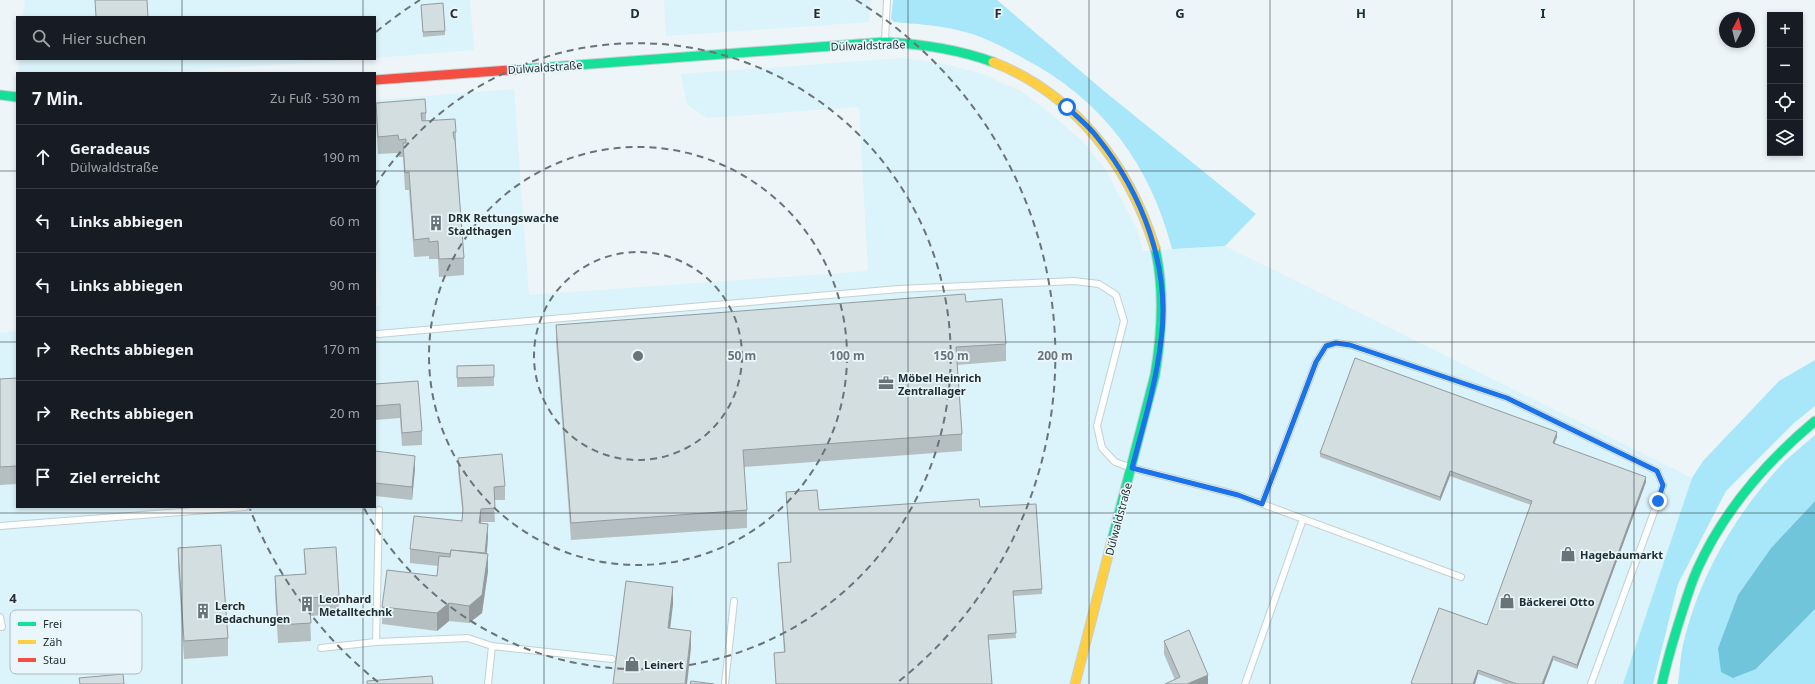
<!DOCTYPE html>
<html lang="de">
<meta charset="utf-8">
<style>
body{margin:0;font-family:"Noto Sans",sans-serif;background:#242831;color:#f1f3f6}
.controls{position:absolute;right:12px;top:12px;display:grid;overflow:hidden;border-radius:0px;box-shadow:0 2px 6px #0003}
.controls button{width:36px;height:36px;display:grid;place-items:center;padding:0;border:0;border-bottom:1px solid #363941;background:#171b24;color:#f1f3f6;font:20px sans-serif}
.compass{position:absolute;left:1719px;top:12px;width:36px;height:36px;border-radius:50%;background:#171b24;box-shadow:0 2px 6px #0003;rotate:7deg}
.stop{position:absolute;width:12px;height:12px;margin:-9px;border:3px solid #1a73e8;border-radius:50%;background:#fff}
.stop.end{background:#1a73e8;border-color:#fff;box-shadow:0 1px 4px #0008}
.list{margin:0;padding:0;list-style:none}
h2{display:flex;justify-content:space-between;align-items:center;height:52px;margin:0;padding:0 16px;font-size:17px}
h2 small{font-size:13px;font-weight:400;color:#9ea1a6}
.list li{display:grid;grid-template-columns:26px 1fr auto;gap:12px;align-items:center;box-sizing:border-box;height:64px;padding:0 16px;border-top:1px solid #363941}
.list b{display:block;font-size:15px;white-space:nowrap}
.list p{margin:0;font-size:13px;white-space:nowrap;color:#9ea1a6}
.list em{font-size:13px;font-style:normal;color:#9ea1a6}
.icon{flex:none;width:22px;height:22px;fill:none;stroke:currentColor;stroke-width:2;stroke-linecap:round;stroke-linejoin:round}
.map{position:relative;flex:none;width:1815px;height:684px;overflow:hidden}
.search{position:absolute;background:#171b24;box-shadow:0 2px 6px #0003;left:16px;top:16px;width:360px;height:44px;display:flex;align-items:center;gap:10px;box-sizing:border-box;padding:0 14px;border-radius:0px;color:#9ea1a6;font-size:15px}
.panel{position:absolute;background:#171b24;box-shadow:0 2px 6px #0003;left:16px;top:72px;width:360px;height:436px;border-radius:0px}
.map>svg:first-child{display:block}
.built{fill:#dbf3fa}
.green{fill:#a7e7f9}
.water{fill:#70c5db}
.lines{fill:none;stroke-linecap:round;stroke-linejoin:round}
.lane-casing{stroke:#c5d0d3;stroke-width:8}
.fast-casing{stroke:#c5d0d3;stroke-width:11}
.slow-casing{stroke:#c5d0d3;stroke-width:11}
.jam-casing{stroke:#c5d0d3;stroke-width:11}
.lane{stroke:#fcfefe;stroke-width:6}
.fast{stroke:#16e098;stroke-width:9}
.slow{stroke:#ffcf43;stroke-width:9}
.jam{stroke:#f24e42;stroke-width:9}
.wall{fill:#b5bfc2}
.shaded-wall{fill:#949b9e}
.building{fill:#d3dee1;stroke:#949b9e}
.route{stroke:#1a73e8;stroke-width:5}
.grid{fill:none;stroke:#212f33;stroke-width:1;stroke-opacity:0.55}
.ring{fill:none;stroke:#687478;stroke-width:2;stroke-dasharray:7 5}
.labels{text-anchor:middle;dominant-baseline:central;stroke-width:3.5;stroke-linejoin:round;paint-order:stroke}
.street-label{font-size:11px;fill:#212f33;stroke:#e9f7fc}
.poi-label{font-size:11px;font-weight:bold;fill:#212f33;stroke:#e9f7fc;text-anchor:start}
.key{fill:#e9f7fc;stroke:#adbbc0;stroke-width:1}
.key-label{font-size:11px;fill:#212f33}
.grid-label{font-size:13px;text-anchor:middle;font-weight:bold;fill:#212f33;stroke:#e9f7fc;stroke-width:3.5;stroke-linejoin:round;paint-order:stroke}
.centre{fill:#687478;stroke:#e9f7fc;stroke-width:2}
.ring-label{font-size:12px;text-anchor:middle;font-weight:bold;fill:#687478;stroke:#e9f7fc;stroke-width:3.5;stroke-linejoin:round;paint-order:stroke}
</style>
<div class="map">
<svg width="1815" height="684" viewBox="0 0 1815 684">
<rect width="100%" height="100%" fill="#edf5f8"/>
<g class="built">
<polygon points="25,0 470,0 474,50 375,58 375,17 23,17"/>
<polygon points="664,0 871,0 869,22 666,36"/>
<polygon points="903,58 939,63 980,73 1021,91 1051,114 1081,140 1104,167 1137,229 1143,251 1225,246 1692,478 1623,684 0,684 0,333 17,331 17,507 375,507 375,306 380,305 375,231 375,100 514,89 529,295 868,271 859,107 707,118 687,105 681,74"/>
<polygon points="20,59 369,59 140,73 18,73"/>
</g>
<g class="green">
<path d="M893,0H997L1104,91L1256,214L1225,246L1172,249C1150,164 1102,99 1023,58C1002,46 981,35 957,30C936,25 915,24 894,22L891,19Z"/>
<polygon points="1815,360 1815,406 1794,423 1726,491 1678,584 1653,684 1623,684 1692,478 1703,461 1779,381"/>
<path d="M1815,435V501L1771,548L1738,595L1718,648L1756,669L1815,609V684H1678C1680,671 1680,657 1683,645C1699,576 1737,511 1785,461C1795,452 1805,444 1815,435Z"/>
</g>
<polygon class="water" points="1815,501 1815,609 1756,669 1733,678 1721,672 1718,648 1738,595 1771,548"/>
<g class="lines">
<g class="lane-casing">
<g id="lane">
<polyline points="885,40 887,0"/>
<polyline points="378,334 899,289 1074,281 1099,284 1116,295 1124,321 1097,426 1102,448 1115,462 1132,468 1238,495 1461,577"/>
<polyline points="1262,504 1316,362 1326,346 1336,343 1350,345 1507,398 1657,471 1663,485 1658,501 1591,684"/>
<polyline points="379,510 376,642 468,638 492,646"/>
<polyline points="0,526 245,507"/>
<polyline points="0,617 2,627 0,627"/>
<polyline points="321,648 376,642"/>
<polyline points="488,684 492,646 612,659"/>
<polyline points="725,684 734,601"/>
<polyline points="1245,684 1303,519"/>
</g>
</g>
<g class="fast-casing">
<g id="fast">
<path d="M524,69L885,42C923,44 957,49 993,62"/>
<polyline points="0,95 17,97"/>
<path d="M1112,540L1155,375C1162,333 1165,290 1155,248"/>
<path d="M1662,684C1666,664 1672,645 1678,625C1684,607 1689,588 1697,570C1723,512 1766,462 1815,421"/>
</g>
</g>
<g class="slow-casing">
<g id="slow">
<path d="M993,62C1075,94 1129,165 1155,248"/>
<polyline points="1075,684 1112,540"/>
</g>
</g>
<g class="jam-casing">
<polyline id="jam" points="375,80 524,69"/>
</g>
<use href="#lane" class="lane"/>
<use href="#fast" class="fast"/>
<use href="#slow" class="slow"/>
<use href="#jam" class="jam"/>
</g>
<g class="wall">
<polygon points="421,5 445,31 445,35 423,37"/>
<polygon points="376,103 426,113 426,121 456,132 456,149 464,258 464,275 439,277 438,259 429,259 429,256 414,257 409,190 405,190 403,157 399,157 398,153 378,154 376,120"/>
<polygon points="966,302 1006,344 1006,361 957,365 962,434 962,451 744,467 747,510 747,528 571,540 556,342 556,325"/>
<polygon points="494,365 494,386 457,387 457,366"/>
<polygon points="17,378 17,484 0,485 0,379"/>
<polygon points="418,381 422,431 422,445 402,446 400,418 375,420 375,384"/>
<polygon points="1557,437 1554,443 1646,482 1577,669 1553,660 1544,684 1505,684 1478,674 1475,684 1411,684 1411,683 1487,625 1531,505 1450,476 1440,501 1320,457 1320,453"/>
<polygon points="375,451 415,469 412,500 375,496"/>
<polygon points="458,458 505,486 505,500 494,500 495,522 481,522 488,537 487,554 488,571 482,613 469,623 449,621 437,631 382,624 382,607 437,576 438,566 410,563 410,549 462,521 463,517 458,471"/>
<polygon points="786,492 819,510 980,507 1042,589 1042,594 1013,596 1016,638 988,640 992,684 776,684 774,653 784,652 778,563 791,562"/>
<polygon points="178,548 228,638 228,656 184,659 178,566"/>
<polygon points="304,549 339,596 339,614 310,616 311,641 278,643 275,593 275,576 305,574"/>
<polygon points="1164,641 1208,684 1175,680 1164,654"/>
</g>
<g class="shaded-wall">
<polygon points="1557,432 1557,437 1553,447 1553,443"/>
<polygon points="415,456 415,469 412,500 412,487"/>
<polygon points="1450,471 1450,476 1440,501 1440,497"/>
<polygon points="1646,477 1646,482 1577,669 1577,665"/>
<polygon points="481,509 481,522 479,536 479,523"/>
<polygon points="488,524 488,537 485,571 485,558"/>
<polygon points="488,554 488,571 482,613 469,623 469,606"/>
<polygon points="673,587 673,605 668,646 668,628"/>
<polygon points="449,603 449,621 437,631 437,613"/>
<polygon points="691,631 691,648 687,684 685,684"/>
<polygon points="1553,656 1553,660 1544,684 1542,684"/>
<polygon points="1478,670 1478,674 1475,684 1473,684"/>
<polygon points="1208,675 1208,684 1187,684"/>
</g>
<g class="building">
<polygon points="95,0 147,0 148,17 96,17"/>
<polygon points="443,3 445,31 423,32 421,5"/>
<polygon points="425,99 426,113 421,113 422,121 455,119 456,132 453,132 454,139 455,139 464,258 439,259 438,241 429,242 429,238 414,240 409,172 405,173 403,143 406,143 406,139 399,140 398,135 378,137 376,103"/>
<polygon points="965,294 966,302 1002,299 1006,344 956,347 962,434 743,450 747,510 571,523 556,325"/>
<polygon points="1355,358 1557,432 1553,443 1646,477 1577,665 1553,656 1542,684 1517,684 1478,670 1473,684 1414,684 1411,683 1439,608 1487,625 1532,501 1450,471 1440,497 1320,453"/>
<polygon points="494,365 494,377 457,378 457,366"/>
<polygon points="17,378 17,466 0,467 0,379"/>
<polygon points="418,381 422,431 402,433 400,404 375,406 375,384"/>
<polygon points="375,451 415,456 412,487 375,483"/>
<polygon points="502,454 505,486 494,487 495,508 481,509 479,523 488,524 485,553 451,550 450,554 410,549 414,516 462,521 463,509 458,458"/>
<polygon points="817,490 819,510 979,499 980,507 1036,504 1042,589 1013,591 1016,633 988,635 992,684 776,684 774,653 785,652 778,563 791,562 786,492"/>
<polygon points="221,545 228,638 184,641 178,548"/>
<polygon points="336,547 339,596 309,598 311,623 278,625 275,576 306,574 304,549"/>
<polygon points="451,550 488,554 482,595 469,606 449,603 437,613 382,607 387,570 437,576 439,556 450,557"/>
<polygon points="626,581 673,587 668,628 691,631 685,684 613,684"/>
<polygon points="1189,630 1208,675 1187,684 1165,684 1180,677 1164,641"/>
<polygon points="123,674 124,684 80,684 79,678"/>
<polygon points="432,676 433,684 367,684 367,681"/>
<polygon points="691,681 714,684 690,684"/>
</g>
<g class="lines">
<path class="route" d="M1067,107C1077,117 1089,126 1097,137C1142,193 1171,267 1161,340C1156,384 1143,426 1132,468L1238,495L1262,504L1316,362L1326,346L1336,343L1350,345L1507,398L1657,471L1663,485L1658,501"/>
</g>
<path class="grid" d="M182,0V17M363,0V17M544,0V684M726,0V684M908,0V684M1089,0V684M1270,0V684M1452,0V684M1634,0V684M182,59V73M363,59V73M0,171H17M375,171H1815M0,342H17M375,342H1815M182,507V684M363,507V684M0,513H1815"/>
<g class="ring">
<circle cx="638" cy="356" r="104"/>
<circle cx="638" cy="356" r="209"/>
<path d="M375 186A313 313 0 1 1 364 508"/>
<path d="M378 682A417 417 0 0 1 250 509M376 32A417 417 0 0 1 420 0M856 0A417 417 0 0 1 898 682"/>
</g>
<defs>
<g id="building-bare" transform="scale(1.2)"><path d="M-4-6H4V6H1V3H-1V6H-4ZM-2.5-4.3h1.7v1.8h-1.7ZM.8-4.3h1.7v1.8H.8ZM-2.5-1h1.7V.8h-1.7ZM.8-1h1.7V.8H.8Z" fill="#687478" stroke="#e9f7fc" stroke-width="2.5" paint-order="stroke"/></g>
<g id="office-bare" transform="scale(1.2)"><path d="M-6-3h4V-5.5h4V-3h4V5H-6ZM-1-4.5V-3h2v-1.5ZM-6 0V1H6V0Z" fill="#687478" stroke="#e9f7fc" stroke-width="2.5" paint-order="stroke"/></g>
<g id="shop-bare" transform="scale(1.2)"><path d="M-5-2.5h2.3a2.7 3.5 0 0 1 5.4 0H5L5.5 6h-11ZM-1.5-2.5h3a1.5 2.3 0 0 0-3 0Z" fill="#687478" stroke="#e9f7fc" stroke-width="2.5" paint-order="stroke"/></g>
</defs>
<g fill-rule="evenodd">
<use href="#building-bare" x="436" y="223"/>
<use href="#office-bare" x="886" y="383"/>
<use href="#shop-bare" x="1568" y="554"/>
<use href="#shop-bare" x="1507" y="601"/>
<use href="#building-bare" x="307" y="604"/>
<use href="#building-bare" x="203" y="611"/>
<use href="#shop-bare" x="632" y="664"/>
</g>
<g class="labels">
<g class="street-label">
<text transform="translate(868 45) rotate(-2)">Dülwaldstraße</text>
<text transform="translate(545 67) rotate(-4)">Dülwaldstraße</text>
<text transform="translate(1118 519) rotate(-75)">Dülwaldstraße</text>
</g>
<g class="poi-label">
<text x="448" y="217">DRK Rettungswache<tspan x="448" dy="13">Stadthagen</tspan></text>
<text x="898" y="377">Möbel Heinrich<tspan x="898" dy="13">Zentrallager</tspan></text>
<text x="1580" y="554">Hagebaumarkt</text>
<text x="319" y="598">Leonhard<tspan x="319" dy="13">Metalltechnk</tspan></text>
<text x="1519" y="601">Bäckerei Otto</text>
<text x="215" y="605">Lerch<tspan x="215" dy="13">Bedachungen</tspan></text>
<text x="644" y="664">Leinert</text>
</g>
</g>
<rect x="10" y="610" width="132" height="64" rx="6" class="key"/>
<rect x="18" y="622" width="18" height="4" fill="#16e098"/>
<rect x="18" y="640" width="18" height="4" fill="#ffcf43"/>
<rect x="18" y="658" width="18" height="4" fill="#f24e42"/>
<g class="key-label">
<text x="43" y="628">Frei</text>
<text x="43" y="646">Zäh</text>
<text x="43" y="664">Stau</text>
</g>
<g class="grid-label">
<text x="454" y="18">C</text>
<text x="635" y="18">D</text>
<text x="817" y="18">E</text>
<text x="998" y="18">F</text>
<text x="1180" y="18">G</text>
<text x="1361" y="18">H</text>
<text x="1543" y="18">I</text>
<text x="13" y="603">4</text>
</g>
<circle cx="638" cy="356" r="6" class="centre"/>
<g class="ring-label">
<text x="742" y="360">50 m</text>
<text x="847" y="360">100 m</text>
<text x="951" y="360">150 m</text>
<text x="1055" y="360">200 m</text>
</g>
</svg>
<div class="controls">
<button>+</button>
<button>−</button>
<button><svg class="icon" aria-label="locate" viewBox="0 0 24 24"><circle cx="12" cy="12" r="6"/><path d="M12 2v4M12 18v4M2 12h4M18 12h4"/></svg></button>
<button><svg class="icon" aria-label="layers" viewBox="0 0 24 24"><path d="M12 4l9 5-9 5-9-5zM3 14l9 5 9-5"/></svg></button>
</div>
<svg class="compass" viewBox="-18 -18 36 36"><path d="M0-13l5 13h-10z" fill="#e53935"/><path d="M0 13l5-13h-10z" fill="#9ea1a6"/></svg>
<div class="stop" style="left:1067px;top:107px"></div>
<div class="stop end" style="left:1658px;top:501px"></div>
<div class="search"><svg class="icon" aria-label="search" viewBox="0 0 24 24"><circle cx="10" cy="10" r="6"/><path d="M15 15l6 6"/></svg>Hier suchen</div>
<section class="panel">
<h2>7 Min.<small>Zu Fuß · 530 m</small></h2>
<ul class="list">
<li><svg class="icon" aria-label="ahead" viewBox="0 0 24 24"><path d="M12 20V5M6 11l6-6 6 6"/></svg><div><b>Geradeaus</b><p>Dülwaldstraße</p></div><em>190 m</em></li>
<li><svg class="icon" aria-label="left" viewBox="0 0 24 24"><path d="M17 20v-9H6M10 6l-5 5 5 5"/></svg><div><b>Links abbiegen</b></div><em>60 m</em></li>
<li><svg class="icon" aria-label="left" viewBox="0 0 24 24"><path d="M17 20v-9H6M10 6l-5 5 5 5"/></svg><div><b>Links abbiegen</b></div><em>90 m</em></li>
<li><svg class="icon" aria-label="right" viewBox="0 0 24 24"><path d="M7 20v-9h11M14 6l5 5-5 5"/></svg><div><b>Rechts abbiegen</b></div><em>170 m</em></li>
<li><svg class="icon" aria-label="right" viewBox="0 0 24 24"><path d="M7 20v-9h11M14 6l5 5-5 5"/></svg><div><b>Rechts abbiegen</b></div><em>20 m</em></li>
<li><svg class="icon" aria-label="arrive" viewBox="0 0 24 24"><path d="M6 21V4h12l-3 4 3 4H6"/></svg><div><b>Ziel erreicht</b></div></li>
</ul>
</section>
</div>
